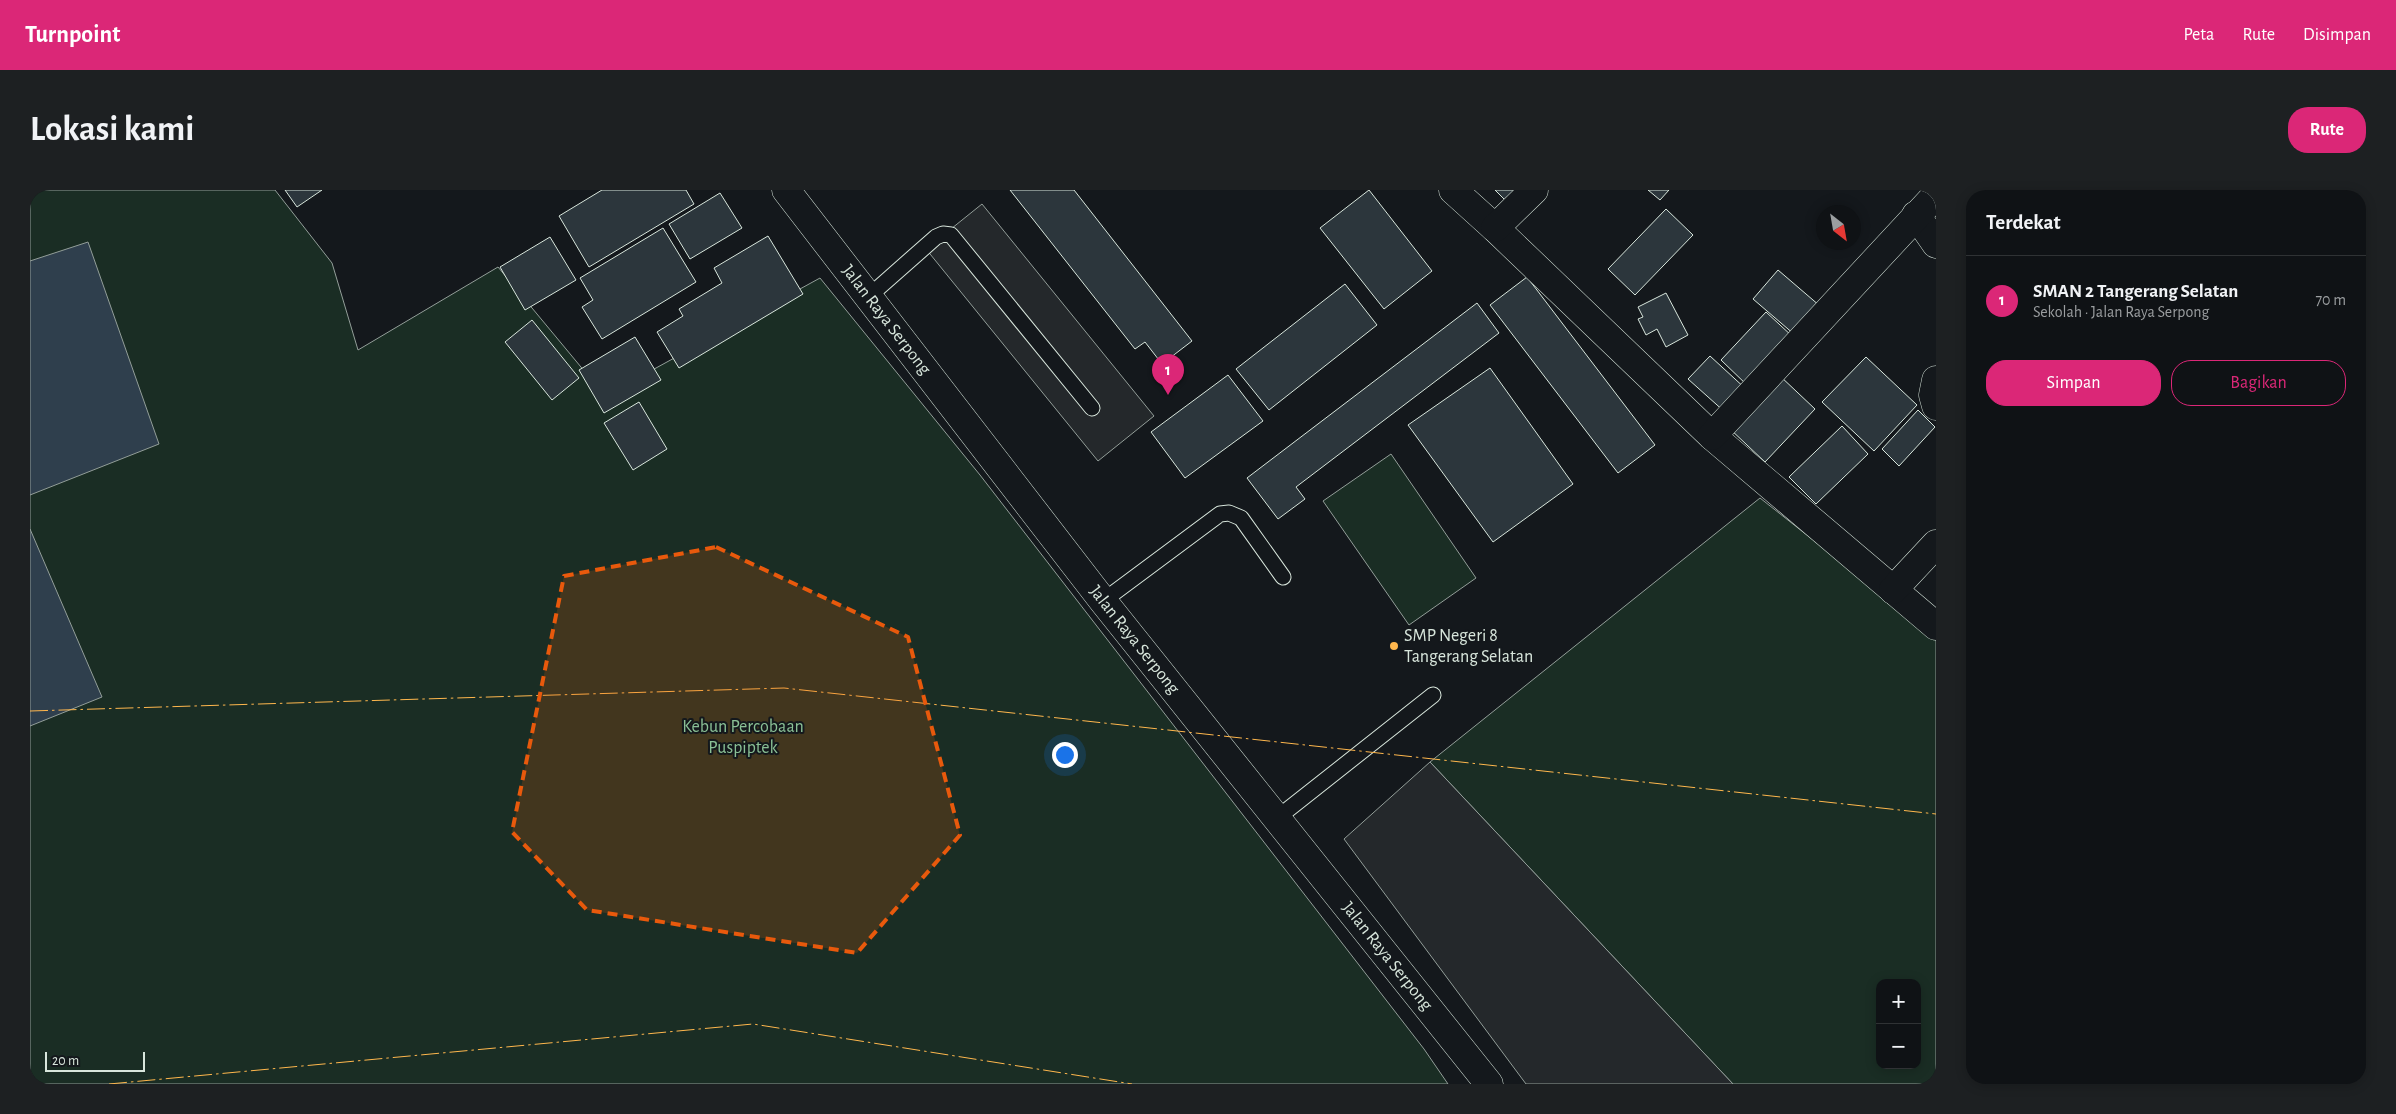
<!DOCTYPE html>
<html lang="id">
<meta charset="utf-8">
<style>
body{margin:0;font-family:"Alegreya Sans",sans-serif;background:#1d2022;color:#f1f3f6}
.controls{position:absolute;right:15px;bottom:15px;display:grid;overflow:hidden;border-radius:10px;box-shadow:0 2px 12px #0003}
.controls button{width:45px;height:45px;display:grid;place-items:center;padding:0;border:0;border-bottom:1px solid #2f3234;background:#0f1215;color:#f1f3f6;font:25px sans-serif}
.compass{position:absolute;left:1786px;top:15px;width:45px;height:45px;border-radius:50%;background:#0f1215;box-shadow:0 2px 12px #0003;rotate:149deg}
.scale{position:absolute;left:15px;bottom:12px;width:100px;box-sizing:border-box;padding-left:5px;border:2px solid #d8e6dc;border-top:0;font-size:14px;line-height:18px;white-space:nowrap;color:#d8e6dc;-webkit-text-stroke:4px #14181c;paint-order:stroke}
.you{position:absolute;left:1034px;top:564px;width:18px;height:18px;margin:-12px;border:4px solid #fff;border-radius:50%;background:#1a73e8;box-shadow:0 0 0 8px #1a73e833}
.badge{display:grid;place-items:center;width:32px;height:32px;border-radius:50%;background:#db2777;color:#fff;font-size:16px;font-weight:700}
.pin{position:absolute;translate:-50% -41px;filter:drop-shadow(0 1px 2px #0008)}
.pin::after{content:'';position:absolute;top:26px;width:18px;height:15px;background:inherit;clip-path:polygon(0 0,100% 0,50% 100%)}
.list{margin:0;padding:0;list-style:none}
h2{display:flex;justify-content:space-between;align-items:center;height:65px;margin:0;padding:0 20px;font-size:21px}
h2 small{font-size:16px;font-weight:400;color:#9b9ea0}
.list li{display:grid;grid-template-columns:32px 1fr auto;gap:15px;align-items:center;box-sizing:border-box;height:90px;padding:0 20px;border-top:1px solid #2f3234}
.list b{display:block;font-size:19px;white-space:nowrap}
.list p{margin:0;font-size:16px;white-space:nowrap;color:#9b9ea0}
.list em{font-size:16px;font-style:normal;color:#9b9ea0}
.actions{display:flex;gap:10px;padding:15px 20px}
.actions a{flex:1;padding:11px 0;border:1px solid #db2777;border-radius:20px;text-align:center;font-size:18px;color:#db2777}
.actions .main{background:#db2777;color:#fff}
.map{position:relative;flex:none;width:1906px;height:894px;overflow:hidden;border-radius:20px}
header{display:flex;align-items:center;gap:30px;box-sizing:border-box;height:70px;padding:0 25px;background:#db2777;color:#fff}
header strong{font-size:24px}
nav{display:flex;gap:28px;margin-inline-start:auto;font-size:18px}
.intro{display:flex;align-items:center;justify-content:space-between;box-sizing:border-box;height:120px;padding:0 30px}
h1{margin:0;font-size:35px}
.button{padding:12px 22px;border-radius:20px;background:#db2777;color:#fff;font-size:18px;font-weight:700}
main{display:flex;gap:30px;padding:0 30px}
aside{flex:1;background:#0f1215;border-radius:20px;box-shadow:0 2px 12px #0003}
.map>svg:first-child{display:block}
.green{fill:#1a2d24;stroke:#939e99;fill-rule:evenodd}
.parking{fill:#24282b;stroke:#939e99}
.water{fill:#2f3f4d;stroke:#939e99}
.building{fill:#2c363c;stroke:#d8e6dc}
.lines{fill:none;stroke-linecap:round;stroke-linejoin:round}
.lane-casing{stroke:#d8e6dc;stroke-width:17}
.street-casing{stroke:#d8e6dc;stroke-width:29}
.secondary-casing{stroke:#d8e6dc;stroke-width:29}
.lane{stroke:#14181c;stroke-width:15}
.street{stroke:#14181c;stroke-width:28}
.secondary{stroke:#14181c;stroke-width:28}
.power{stroke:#ffb74d;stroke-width:1;stroke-dasharray:18 4 2.5 4;stroke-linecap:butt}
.marked{fill:#e8590c;fill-opacity:0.2;stroke:#e8590c;stroke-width:4;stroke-dasharray:10 6;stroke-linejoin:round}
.poi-dot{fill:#ffb74d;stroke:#14181c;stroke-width:2}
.labels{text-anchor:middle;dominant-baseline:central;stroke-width:4;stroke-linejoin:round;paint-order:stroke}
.street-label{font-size:18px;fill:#d8e6dc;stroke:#14181c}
.poi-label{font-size:18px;fill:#d8e6dc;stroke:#14181c;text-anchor:start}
.park-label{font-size:18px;fill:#8ac095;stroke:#14181c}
</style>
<header>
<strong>Turnpoint</strong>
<nav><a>Peta</a><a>Rute</a><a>Disimpan</a></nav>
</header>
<div class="intro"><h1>Lokasi kami</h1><a class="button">Rute</a></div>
<main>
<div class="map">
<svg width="1906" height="894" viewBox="0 0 1906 894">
<rect width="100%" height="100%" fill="#14181c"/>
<g class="green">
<polygon points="0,0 245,0 302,73 328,160 468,77 575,206 790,88 950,285 1394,859 1418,894 7,894 0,881"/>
<polygon points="1361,264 1446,388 1379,435 1293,311"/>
<path d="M1730,308L1906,447V894H1703L1400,572ZM1850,793H1887V875H1850Z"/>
</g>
<g class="parking">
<polygon points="952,14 1124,226 1068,271 896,59"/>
<polygon points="1400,572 1703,894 1496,894 1314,649"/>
</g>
<g class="water">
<polygon points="58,52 129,254 0,305 0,71"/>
<polygon points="0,339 72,507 0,536"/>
</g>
<g class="building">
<polygon points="255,0 292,0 267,17"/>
<polygon points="572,0 656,0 664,14 559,77 529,26"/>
<polygon points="980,0 1044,0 1162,151 1132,174 1115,152 1105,159"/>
<polygon points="1339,0 1402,81 1354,119 1290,38"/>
<polygon points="1465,0 1489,0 1477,12"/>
<polygon points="1618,0 1639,0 1630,10"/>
<polygon points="690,3 712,38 660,69 639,34"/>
<polygon points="1636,19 1663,45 1605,105 1578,79"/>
<polygon points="633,38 666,92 572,149 552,117 563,110 550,88"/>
<polygon points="738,46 773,104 649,178 627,142 653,126 649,119 692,93 684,78"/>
<polygon points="520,47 546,90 495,120 470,77"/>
<polygon points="1748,80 1790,116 1765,145 1723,109"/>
<polygon points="1497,87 1625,255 1588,283 1460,115"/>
<polygon points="1315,94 1347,135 1239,220 1206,179"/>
<polygon points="1636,103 1658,145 1636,157 1627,139 1616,145 1608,129 1613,127 1608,117"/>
<polygon points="1447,113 1469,143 1266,297 1275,309 1248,329 1217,288"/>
<polygon points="1736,122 1763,147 1718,196 1691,170"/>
<polygon points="502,130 549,188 522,210 475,152"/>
<polygon points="605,147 631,190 574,223 549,180"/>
<polygon points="1680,166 1717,200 1696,223 1658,189"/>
<polygon points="1836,167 1887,215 1844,261 1792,212"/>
<polygon points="1460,178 1543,294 1463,352 1378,235"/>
<polygon points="1198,185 1233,231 1155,288 1121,242"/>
<polygon points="1749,185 1785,219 1735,272 1699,238"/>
<polygon points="609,212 637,259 603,280 574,233"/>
<polygon points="1888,220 1905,237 1869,276 1852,259"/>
<polygon points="1812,236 1838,264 1786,314 1759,287"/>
</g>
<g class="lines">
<g class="lane-casing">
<g id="lane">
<polyline points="837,108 906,47 913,44 921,45 1062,218"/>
<polyline points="1073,411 1190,324 1199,323 1211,328 1253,387"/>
<polyline points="1246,629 1403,505"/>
</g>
</g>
<g class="street-casing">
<g id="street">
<polyline points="1423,0 1465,38 1682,246 1906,436"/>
<polyline points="1886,25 1906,54"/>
<polyline points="1465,38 1504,0"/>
<polyline points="1906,190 1903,205 1906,216"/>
<polyline points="1682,246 1906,5"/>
<polyline points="1863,400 1906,354"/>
</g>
</g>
<g class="secondary-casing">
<g id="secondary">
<path id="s1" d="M756,0L1073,411L1459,894"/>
</g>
</g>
<use href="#lane" class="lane"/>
<use href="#street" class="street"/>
<use href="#secondary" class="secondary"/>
<g class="power">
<polyline points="0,521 754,498 1906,624"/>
<polyline points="79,894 723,834 1102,894"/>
</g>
</g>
<path class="marked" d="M686,357L878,447L930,645L827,763L557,720L482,642L534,386Z"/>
<circle class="poi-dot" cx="1364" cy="456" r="5"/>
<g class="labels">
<g class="street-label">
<text stroke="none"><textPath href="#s1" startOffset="164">Jalan Raya Serpong</textPath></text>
<text stroke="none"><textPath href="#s1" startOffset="569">Jalan Raya Serpong</textPath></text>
<text stroke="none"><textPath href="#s1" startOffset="974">Jalan Raya Serpong</textPath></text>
</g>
<g class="poi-label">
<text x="1374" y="446">SMP Negeri 8<tspan x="1374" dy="21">Tangerang Selatan</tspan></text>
</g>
<g class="park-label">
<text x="713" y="537">Kebun Percobaan<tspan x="713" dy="21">Puspiptek</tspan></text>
</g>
</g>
</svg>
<div class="controls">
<button>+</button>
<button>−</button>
</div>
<svg class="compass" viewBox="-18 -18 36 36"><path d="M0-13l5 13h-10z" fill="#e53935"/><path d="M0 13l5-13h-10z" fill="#9b9ea0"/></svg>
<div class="scale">20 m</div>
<div class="you"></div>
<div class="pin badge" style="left:1138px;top:205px">1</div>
</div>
<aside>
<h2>Terdekat<small></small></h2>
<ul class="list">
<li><span class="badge">1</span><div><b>SMAN 2 Tangerang Selatan</b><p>Sekolah · Jalan Raya Serpong</p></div><em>70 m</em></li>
</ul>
<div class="actions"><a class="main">Simpan</a><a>Bagikan</a></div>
</aside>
</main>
